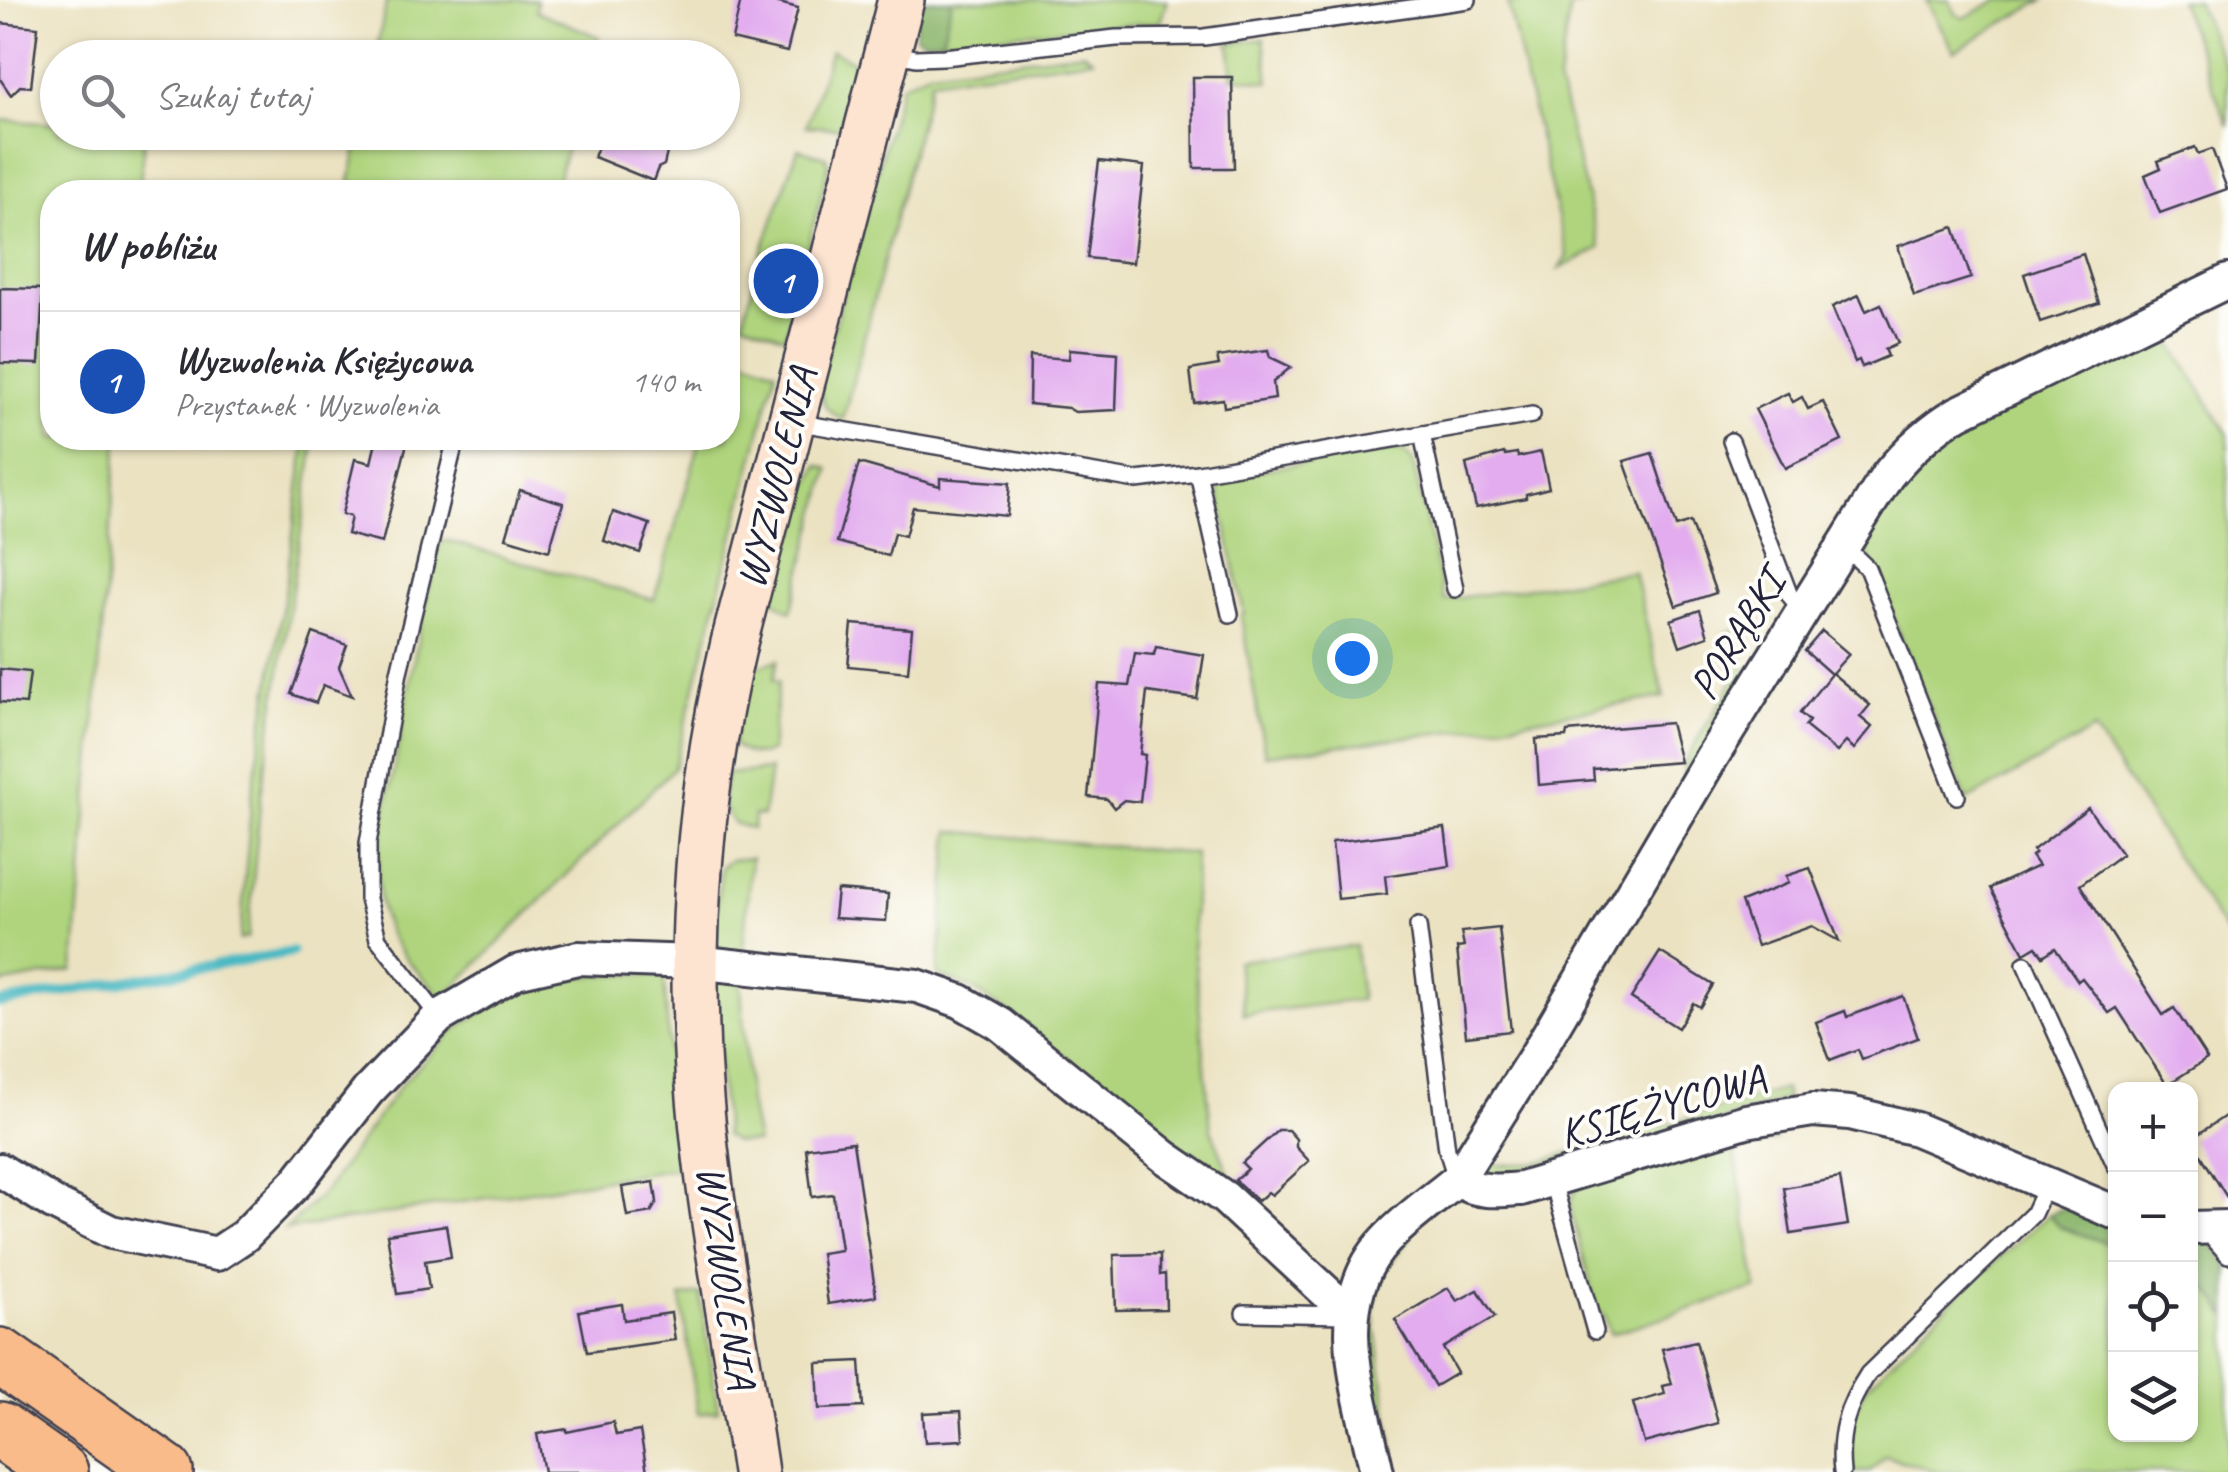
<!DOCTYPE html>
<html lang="pl">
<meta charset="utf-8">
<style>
body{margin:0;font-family:Caveat,sans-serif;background:#f2f2f3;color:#2b2b33}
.controls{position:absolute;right:30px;bottom:30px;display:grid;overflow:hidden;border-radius:20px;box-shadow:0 2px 8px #0004}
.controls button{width:90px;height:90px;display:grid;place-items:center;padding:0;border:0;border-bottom:2px solid #e1e1e2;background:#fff;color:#2b2b33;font:50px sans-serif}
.you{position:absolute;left:1352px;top:658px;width:35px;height:35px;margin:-25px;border:8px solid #fff;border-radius:50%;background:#1a73e8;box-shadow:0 0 0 15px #1a73e833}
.badge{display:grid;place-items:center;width:65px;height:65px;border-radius:50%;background:#1f6fb2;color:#fff;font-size:32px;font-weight:700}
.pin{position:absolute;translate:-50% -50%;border:5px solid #fff;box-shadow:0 2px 10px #0006}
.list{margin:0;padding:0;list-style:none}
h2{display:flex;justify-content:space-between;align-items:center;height:130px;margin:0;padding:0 40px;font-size:42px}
h2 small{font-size:32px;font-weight:400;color:#7c7c81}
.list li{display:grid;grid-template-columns:65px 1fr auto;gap:30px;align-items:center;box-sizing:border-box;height:140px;padding:0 40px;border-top:2px solid #e1e1e2}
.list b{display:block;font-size:38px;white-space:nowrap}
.list p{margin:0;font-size:32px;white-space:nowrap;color:#7c7c81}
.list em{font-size:32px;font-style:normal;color:#7c7c81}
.icon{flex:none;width:55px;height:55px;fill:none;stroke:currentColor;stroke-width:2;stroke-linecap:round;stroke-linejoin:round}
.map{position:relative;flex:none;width:2228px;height:1472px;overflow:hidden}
.search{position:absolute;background:#fff;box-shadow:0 2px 8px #0004;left:40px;top:40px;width:700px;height:110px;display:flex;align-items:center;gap:25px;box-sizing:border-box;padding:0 35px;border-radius:55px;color:#7c7c81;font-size:38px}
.panel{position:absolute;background:#fff;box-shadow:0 2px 8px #0004;left:40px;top:180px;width:700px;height:270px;border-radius:40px}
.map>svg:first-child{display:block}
.green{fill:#afd47d;stroke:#687b5c;stroke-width:2.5}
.forest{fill:#8bb66c;stroke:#566c54;stroke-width:2.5}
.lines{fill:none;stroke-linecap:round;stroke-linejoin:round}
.stream{stroke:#4bb9c3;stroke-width:10}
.building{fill:#e2acef}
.lane-casing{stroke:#403f4f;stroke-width:20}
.street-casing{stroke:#403f4f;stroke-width:38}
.secondary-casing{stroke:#403f4f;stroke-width:50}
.highway-casing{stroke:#403f4f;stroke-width:60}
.lane{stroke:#fff;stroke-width:15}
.street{stroke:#fff;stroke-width:32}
.secondary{stroke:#fde4d1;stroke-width:45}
.highway{stroke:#fabb8b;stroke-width:55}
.labels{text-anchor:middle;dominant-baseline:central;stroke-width:8;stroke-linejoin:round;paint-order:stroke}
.street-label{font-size:42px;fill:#22223b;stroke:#fdfcf7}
</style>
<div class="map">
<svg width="2228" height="1472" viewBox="0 0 2228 1472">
<rect width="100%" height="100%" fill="#fdfcf7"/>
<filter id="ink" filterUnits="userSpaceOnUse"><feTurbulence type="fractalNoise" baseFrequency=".01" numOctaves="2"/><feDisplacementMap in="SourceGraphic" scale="20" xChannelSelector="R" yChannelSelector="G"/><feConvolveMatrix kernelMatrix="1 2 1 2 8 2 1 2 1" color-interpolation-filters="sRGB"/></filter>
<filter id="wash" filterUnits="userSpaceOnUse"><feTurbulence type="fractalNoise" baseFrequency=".0048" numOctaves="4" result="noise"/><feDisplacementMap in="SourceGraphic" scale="40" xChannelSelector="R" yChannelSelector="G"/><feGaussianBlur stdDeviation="2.25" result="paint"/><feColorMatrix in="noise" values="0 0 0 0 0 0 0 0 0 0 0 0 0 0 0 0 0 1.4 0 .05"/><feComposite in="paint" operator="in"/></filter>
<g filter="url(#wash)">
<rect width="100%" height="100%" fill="#ebe2c1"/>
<g class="green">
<polygon points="387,0 537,0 536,11 599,37 593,57 375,57"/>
<polygon points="952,0 1167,0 1160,22 942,40"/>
<polygon points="1527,0 1601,0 1570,7 1558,81 1600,248 1559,269 1567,256 1508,4"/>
<polygon points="1926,0 1949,0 1956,14 1964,18 1998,0 2044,0 1954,51"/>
<polygon points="2179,0 2196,0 2228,74 2228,126"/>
<polygon points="1264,39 1269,82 1233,77 1229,43"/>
<polygon points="831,50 856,63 840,128 806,126"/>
<path d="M1083,52L1093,59L931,80L843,419C824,411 821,401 819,382L901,85L930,71Z"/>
<polygon points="0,120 57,124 58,132 145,133 139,192 52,192 52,438 118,438 74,970 0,984"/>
<polygon points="360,133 360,132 571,133 554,192 348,192"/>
<polygon points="798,149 826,157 829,165 785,337 743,321 764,246"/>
<polygon points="2164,339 2173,346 2228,434 2228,937 2094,730 1967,801 1864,544 1901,472 1958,427 2118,348"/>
<path d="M728,352L776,370L674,768L443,998C424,977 396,954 386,926C367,871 387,807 397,752C409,681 423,611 440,542L448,541L654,600L701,438H728Z"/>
<polygon points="306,438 315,438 261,794 248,937 240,940 252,794 286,585"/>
<polygon points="1391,449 1404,452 1413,462 1444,600 1634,572 1664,697 1494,726 1265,755 1241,616 1244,613 1217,484 1229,475"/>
<path d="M818,465L829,469L791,611C784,608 776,604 772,597C760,574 808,490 818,465Z"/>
<polygon points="1734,630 1746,671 1744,687 1685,775 1683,764 1735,678 1724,634"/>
<path d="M778,660L773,680L779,681L771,751C758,759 744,753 733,745L745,681L752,668Z"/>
<polygon points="770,770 763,816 754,815 753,829 733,823 722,804 726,774"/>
<polygon points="950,831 1195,854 1193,941 1211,1129 1234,1187 1174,1148 1097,1081 1011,1014 971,988 938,975"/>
<polygon points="751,858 742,959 712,956 721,867 731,860"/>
<polygon points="1355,946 1361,1000 1244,1014 1237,961"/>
<polygon points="740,973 749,1102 757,1143 735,1142 725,1136 711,977"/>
<polygon points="620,974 664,976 677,1168 285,1230 326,1190 401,1084 457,1028 518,989 563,978"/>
<polygon points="1784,1089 1786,1099 1556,1174 1486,1174 1482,1165 1492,1155 1497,1165 1535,1163"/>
<polygon points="1769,1130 1776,1140 1734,1149 1757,1288 1610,1334 1605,1316 1597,1310 1570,1207 1572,1196 1578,1187"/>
<polygon points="2049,1214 2059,1227 2115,1246 2116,1434 2190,1434 2191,1273 2210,1291 2228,1317 2228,1472 1938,1472 1885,1456 1870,1472 1849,1472 1849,1432 1855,1408 1867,1386 1960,1293"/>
<path d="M1411,1236L1383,1273L1373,1309L1396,1472H1388C1377,1415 1346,1314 1383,1264C1391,1254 1402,1245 1411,1236Z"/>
<polygon points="700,1294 718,1411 698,1414 681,1297"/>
</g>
<g class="forest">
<polygon points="921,0 952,0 942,40 926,41 916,36 915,24"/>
<polygon points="2069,1206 2115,1222 2115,1246 2059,1227 2049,1214"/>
<polygon points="2190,1236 2202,1237 2228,1262 2228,1317 2210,1291 2191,1273"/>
</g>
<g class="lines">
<polyline class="stream" points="0,1003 292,952"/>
</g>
<g id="blocks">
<g class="building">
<polygon points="741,0 768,0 798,8 787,52 732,39"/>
<polygon points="0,23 38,27 31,87 20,86 11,95 0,79"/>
<polygon points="1193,77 1232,77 1234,168 1194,168"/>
<polygon points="604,132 672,132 664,165 658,168 653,181 594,157"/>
<polygon points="2195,147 2198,154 2212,149 2227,189 2160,213 2145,175 2161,168 2158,161"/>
<polygon points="1099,161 1144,166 1133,263 1087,258"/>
<polygon points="1954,227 1971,278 1914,296 1898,246"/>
<polygon points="2083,254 2099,303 2040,322 2024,274"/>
<polygon points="0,288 43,289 39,364 0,363"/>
<polygon points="1859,295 1866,311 1881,304 1898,343 1885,349 1888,356 1862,367 1859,360 1855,362 1832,307"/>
<polygon points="1070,349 1118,353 1116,410 1075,412 1068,408 1029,404 1030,356 1069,359"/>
<polygon points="1268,350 1270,357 1291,367 1273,382 1275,399 1224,407 1223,399 1194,403 1190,370 1219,365 1217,357"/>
<polygon points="1788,393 1793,402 1802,397 1808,409 1823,402 1842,441 1785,468 1755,409"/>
<polygon points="377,438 407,443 382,543 347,534 351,517 342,514 355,459 371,463"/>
<polygon points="1541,452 1549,488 1526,494 1526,498 1476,508 1466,464 1504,453 1505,455 1517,453 1518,457"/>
<polygon points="1652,453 1676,527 1690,522 1716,593 1676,606 1624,461"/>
<polygon points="859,463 940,486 940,478 1010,483 1007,516 913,507 905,536 894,533 888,556 837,542"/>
<polygon points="520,490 563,503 549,551 506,538"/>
<polygon points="613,512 650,524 640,553 604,541"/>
<polygon points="1700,610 1708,636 1680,646 1671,620"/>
<polygon points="852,624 912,629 908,672 848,666"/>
<polygon points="1822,631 1849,654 1832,673 1870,705 1860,717 1872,727 1854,749 1846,742 1837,752 1805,726 1809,721 1800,713 1831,674 1805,651"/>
<polygon points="313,633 347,645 339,667 352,696 323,685 316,703 291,694"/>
<polygon points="1156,647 1204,655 1197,699 1147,692 1140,754 1145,755 1140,802 1124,800 1114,808 1107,799 1088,797 1099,684 1129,686 1135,653 1154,655"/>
<polygon points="0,669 30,672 26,704 0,702"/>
<polygon points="1670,723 1680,762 1593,769 1594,780 1539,785 1536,739 1566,737 1567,732"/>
<polygon points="2088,808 2122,854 2080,885 2163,1015 2174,1008 2207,1059 2167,1085 2117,1008 2109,1013 2082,978 2078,981 2055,948 2043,956 2036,946 2024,953 1990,888 2038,866 2031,856 2035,853 2033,850"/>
<polygon points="1445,828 1450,866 1385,876 1387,894 1338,899 1332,842"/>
<polygon points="1810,868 1839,941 1812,926 1757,946 1741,902 1789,883 1786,876"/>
<polygon points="837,890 888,894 886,921 834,918"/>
<polygon points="1499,928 1511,1031 1466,1036 1457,948 1464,947 1461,932"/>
<polygon points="1660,952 1713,985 1700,1007 1693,1003 1678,1028 1631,998"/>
<polygon points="1903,996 1918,1038 1862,1059 1858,1049 1830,1060 1816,1022 1845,1011 1847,1017"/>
<polygon points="2228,1114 2228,1199 2191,1139"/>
<polygon points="1278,1130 1288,1130 1296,1139 1296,1147 1309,1161 1272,1195 1268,1192 1258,1201 1235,1180 1248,1169 1242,1163"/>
<polygon points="853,1142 876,1296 828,1304 821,1253 841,1250 833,1194 812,1197 806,1148"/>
<polygon points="1840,1178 1848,1225 1791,1234 1784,1188"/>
<polygon points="654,1182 657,1202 651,1212 627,1216 622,1187"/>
<polygon points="446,1225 451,1257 425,1261 429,1289 397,1294 387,1234"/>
<polygon points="1160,1254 1160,1275 1165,1274 1166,1309 1116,1310 1114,1255"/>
<polygon points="1448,1288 1457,1301 1478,1290 1495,1317 1443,1348 1457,1373 1435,1386 1395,1320"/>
<polygon points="622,1304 624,1320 671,1313 675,1340 587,1352 579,1311"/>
<polygon points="1696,1341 1718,1423 1644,1443 1633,1403 1665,1394 1663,1386 1672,1384 1662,1349"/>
<polygon points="860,1361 863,1407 819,1409 817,1363"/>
<polygon points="961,1411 963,1440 925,1442 923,1413"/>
<polygon points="613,1422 616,1435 640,1431 647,1472 544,1472 537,1434 567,1429 567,1432"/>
</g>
</g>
</g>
<g filter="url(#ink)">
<use href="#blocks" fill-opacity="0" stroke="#403f4f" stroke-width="2.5"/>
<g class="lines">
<g class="lane-casing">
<g id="lane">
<polyline points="891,53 916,58 944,57 1116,38 1204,37 1468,0"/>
<polyline points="795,422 1136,480 1198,473 1532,415"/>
<polyline points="1422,434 1455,589"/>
<polyline points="1731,441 1790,596 1803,611"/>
<polyline points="1198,473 1230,614"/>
<polyline points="1843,545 1867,568 1957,796"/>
<polyline points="1418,926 1447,1150 1456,1178"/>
<polyline points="2025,964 2116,1167"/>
<polyline points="439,1017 378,939 368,899 368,843 399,672 456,438"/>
<polyline points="1553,1182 1595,1331"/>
<polyline points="2205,1229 2228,1255"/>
<polyline points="1244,1313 1345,1315"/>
<path d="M1842,1472C1838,1433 1847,1406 1868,1374L2033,1214L2046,1186"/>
</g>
</g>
<g class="street-casing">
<g id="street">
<polyline points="0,1170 53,1203 111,1232 217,1254 244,1236 297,1182 368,1091 439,1017 516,972 578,958 695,962 917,986 960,1001 1000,1024 1165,1157 1225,1198 1352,1316"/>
<path d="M1457,1180L1535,1057L1710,760L1887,476C1908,450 1929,430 1958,413L2228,281"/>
<polyline points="2190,1228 2228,1227"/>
<path d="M1377,1472C1361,1397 1326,1304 1385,1241C1406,1218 1433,1200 1457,1180C1478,1193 1497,1191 1521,1189L1746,1121L1813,1110L1850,1113L1916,1129L2116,1213"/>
</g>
</g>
<g class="secondary-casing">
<path id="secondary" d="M755,1472C734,1327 700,1174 696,1028C691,898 704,770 734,643L901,0"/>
</g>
<g class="highway-casing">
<g id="highway">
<polyline points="0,1356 165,1472"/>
<polyline points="0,1430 60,1472"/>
</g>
</g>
<use href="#lane" class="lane"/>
<use href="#street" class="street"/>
<use href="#secondary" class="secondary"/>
<use href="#highway" class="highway"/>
</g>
</g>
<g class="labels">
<g class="street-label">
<text transform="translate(777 478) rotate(-76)">WYZWOLENIA</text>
<text transform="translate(1737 635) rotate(-58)">PORĄBKI</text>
<text transform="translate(1662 1106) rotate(-16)">KSIĘŻYCOWA</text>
<text transform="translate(726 1277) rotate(82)">WYZWOLENIA</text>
</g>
</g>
</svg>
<div class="controls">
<button>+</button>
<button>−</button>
<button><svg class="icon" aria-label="locate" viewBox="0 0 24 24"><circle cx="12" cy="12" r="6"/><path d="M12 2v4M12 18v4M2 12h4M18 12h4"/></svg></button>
<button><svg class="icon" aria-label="layers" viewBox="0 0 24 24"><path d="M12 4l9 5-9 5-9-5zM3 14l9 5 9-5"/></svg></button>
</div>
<div class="you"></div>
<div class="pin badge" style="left:786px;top:281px;background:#1a4fb4">1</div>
<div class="search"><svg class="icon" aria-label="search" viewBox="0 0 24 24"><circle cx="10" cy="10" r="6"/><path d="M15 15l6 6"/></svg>Szukaj tutaj</div>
<section class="panel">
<h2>W pobliżu<small></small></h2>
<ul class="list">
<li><span class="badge" style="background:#1a4fb4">1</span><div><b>Wyzwolenia Księżycowa</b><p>Przystanek · Wyzwolenia</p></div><em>140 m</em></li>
</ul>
</section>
</div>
